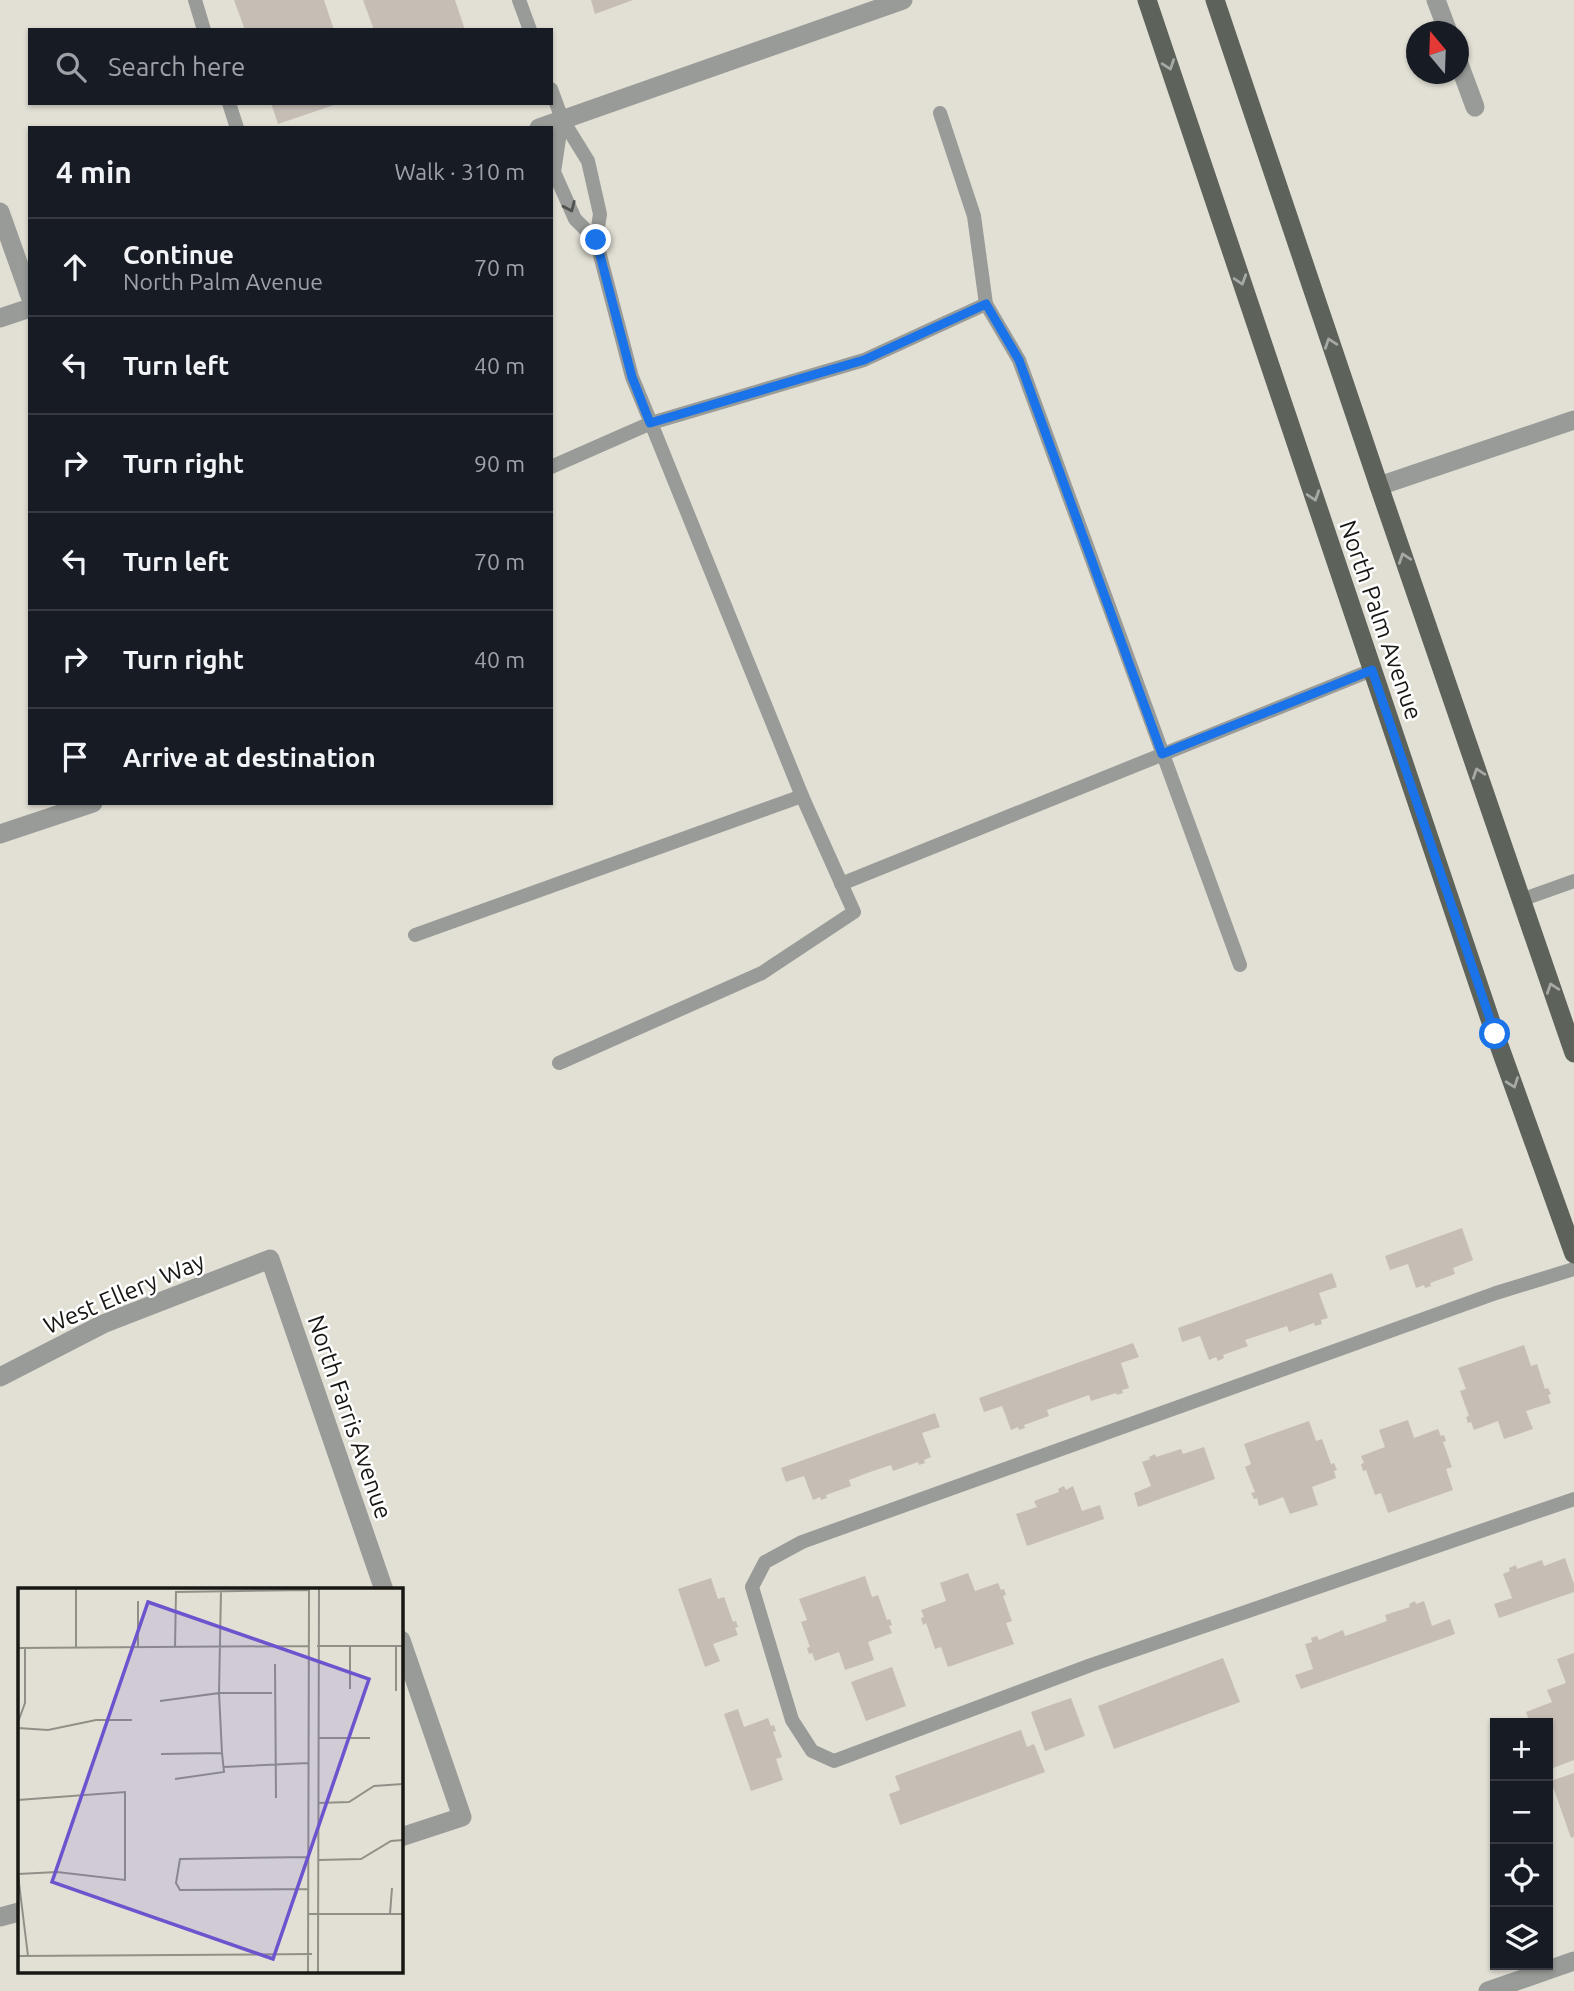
<!DOCTYPE html>
<meta charset="utf-8">
<style>
body{margin:0;font-family:Ubuntu,sans-serif;background:#20242c;color:#f1f3f6}
.controls{position:absolute;right:21px;bottom:21px;display:grid;overflow:hidden;border-radius:0px;box-shadow:0 2px 5px #0004}
.controls button{width:63px;height:63px;display:grid;place-items:center;padding:0;border:0;border-bottom:2px solid #363941;background:#171b24;color:#f1f3f6;font:35px sans-serif}
.compass{position:absolute;left:1406px;top:21px;width:63px;height:63px;border-radius:50%;background:#171b24;box-shadow:0 2px 5px #0004;rotate:341deg}
.stop{position:absolute;width:21px;height:21px;margin:-16px;border:5px solid #1a73e8;border-radius:50%;background:#fff}
.stop.end{background:#1a73e8;border-color:#fff;box-shadow:0 2px 7px #0008}
.list{margin:0;padding:0;list-style:none}
h2{display:flex;justify-content:space-between;align-items:center;height:91px;margin:0;padding:0 28px;font-size:30px}
h2 small{font-size:23px;font-weight:400;color:#9ea1a6}
.list li{display:grid;grid-template-columns:46px 1fr auto;gap:21px;align-items:center;box-sizing:border-box;height:98px;padding:0 28px;border-top:2px solid #363941}
.list b{display:block;font-size:26px;white-space:nowrap}
.list p{margin:0;font-size:23px;white-space:nowrap;color:#9ea1a6}
.list em{font-size:23px;font-style:normal;color:#9ea1a6}
.icon{flex:none;width:38px;height:38px;fill:none;stroke:currentColor;stroke-width:2;stroke-linecap:round;stroke-linejoin:round}
.map{position:relative;flex:none;width:1574px;height:1991px;overflow:hidden}
.search{position:absolute;background:#171b24;box-shadow:0 2px 5px #0004;left:28px;top:28px;width:525px;height:77px;display:flex;align-items:center;gap:18px;box-sizing:border-box;padding:0 24px;border-radius:0px;color:#9ea1a6;font-size:26px}
.panel{position:absolute;background:#171b24;box-shadow:0 2px 5px #0004;left:28px;top:126px;width:525px;height:679px;border-radius:0px}
.map>svg:first-child{display:block}
.building{fill:#c6bdb5}
.lines{fill:none;stroke-linecap:round;stroke-linejoin:round}
.service{stroke:#989b97;stroke-width:14}
.minor{stroke:#989b97;stroke-width:19}
.tertiary{stroke:#989b97;stroke-width:19}
.primary{stroke:#5d625b;stroke-width:19}
.oneway{stroke:#a6a9a5}
.oneway2{stroke:#52524f}
.route{stroke:#1a73e8;stroke-width:9}
.labels{text-anchor:middle;dominant-baseline:central;stroke-width:5;stroke-linejoin:round;paint-order:stroke}
.street-label{font-size:24px;fill:#181714;stroke:#fff}
.inset-road{fill:none;stroke:#919088;stroke-width:2}
.view{fill:#6d54ce;fill-opacity:0.15;stroke:#6d54ce;stroke-width:3.5}
.inset-edge{fill:none;stroke:#181714;stroke-width:3.5}
</style>
<div class="map">
<svg width="1574" height="1991" viewBox="0 0 1574 1991">
<rect width="100%" height="100%" fill="#e2e0d5"/>
<g class="building">
<polygon points="234,0 324,0 334,30 245,30"/>
<polygon points="363,0 455,0 465,30 374,30"/>
<polygon points="591,0 633,0 595,14"/>
<polygon points="271,103 337,103 337,104 278,124"/>
<polygon points="1462,1228 1473,1260 1453,1268 1455,1274 1430,1283 1431,1286 1425,1288 1424,1285 1416,1288 1408,1264 1390,1270 1385,1256"/>
<polygon points="1332,1273 1337,1287 1319,1293 1328,1318 1321,1320 1322,1324 1315,1326 1314,1323 1289,1332 1287,1326 1245,1340 1248,1346 1223,1355 1224,1358 1218,1361 1216,1357 1209,1360 1200,1336 1182,1342 1178,1328"/>
<polygon points="1133,1343 1139,1357 1121,1363 1129,1388 1122,1390 1123,1393 1117,1395 1116,1393 1091,1401 1089,1395 1047,1410 1049,1416 1024,1425 1025,1428 1019,1430 1018,1427 1011,1430 1002,1406 984,1412 979,1398"/>
<polygon points="1524,1345 1531,1366 1537,1364 1545,1389 1548,1388 1551,1394 1548,1395 1551,1403 1526,1411 1533,1429 1504,1439 1498,1421 1474,1430 1471,1422 1468,1423 1466,1417 1469,1416 1460,1391 1466,1389 1458,1368"/>
<polygon points="935,1413 940,1427 922,1433 931,1457 924,1460 925,1463 919,1465 918,1462 893,1471 891,1465 870,1472 849,1480 851,1486 826,1495 827,1498 821,1500 820,1497 813,1500 804,1476 786,1482 781,1468"/>
<polygon points="1408,1420 1414,1438 1438,1429 1441,1436 1444,1435 1446,1441 1443,1442 1452,1467 1446,1469 1453,1490 1388,1513 1381,1493 1375,1495 1366,1470 1363,1471 1361,1464 1364,1463 1361,1456 1385,1447 1379,1430"/>
<polygon points="1309,1421 1316,1441 1322,1439 1331,1464 1334,1463 1337,1470 1334,1471 1336,1478 1312,1487 1318,1505 1290,1514 1283,1497 1259,1506 1257,1498 1254,1499 1251,1493 1255,1492 1245,1467 1251,1464 1244,1444"/>
<polygon points="1204,1447 1215,1479 1138,1507 1134,1493 1151,1486 1142,1462 1150,1459 1149,1457 1155,1454 1156,1457 1181,1449 1183,1454"/>
<polygon points="1064,1486 1066,1490 1073,1486 1082,1511 1100,1505 1104,1519 1027,1546 1016,1514 1037,1507 1034,1501 1059,1492 1058,1489"/>
<polygon points="1565,1558 1574,1584 1574,1592 1499,1618 1494,1604 1512,1598 1503,1574 1510,1571 1509,1568 1516,1565 1517,1569 1542,1560 1544,1566"/>
<polygon points="968,1573 975,1591 998,1583 1001,1590 1004,1589 1006,1595 1003,1596 1012,1621 1006,1623 1014,1644 948,1667 941,1647 935,1649 926,1623 923,1625 921,1618 924,1617 921,1610 946,1601 940,1583"/>
<polygon points="865,1576 872,1597 878,1595 887,1620 890,1619 892,1625 889,1626 892,1633 868,1642 874,1660 845,1670 839,1652 815,1661 812,1653 809,1654 807,1648 810,1647 801,1622 807,1620 799,1599"/>
<polygon points="711,1578 718,1599 724,1597 733,1622 736,1621 738,1627 735,1628 738,1635 713,1644 720,1661 705,1667 678,1589"/>
<polygon points="1415,1601 1416,1604 1424,1601 1432,1626 1450,1619 1455,1634 1301,1689 1295,1675 1313,1669 1305,1644 1312,1642 1311,1638 1317,1636 1319,1640 1343,1630 1345,1636 1351,1634 1387,1621 1385,1615 1410,1607 1409,1604"/>
<polygon points="1574,1653 1574,1760 1548,1770 1548,1723 1530,1723 1526,1712 1552,1702 1547,1690 1566,1683 1557,1659"/>
<polygon points="1223,1658 1240,1702 1114,1749 1098,1706"/>
<polygon points="892,1667 906,1706 866,1721 851,1682"/>
<polygon points="1071,1698 1085,1736 1045,1751 1031,1712"/>
<polygon points="738,1709 744,1727 768,1718 771,1726 774,1725 776,1731 773,1732 782,1757 776,1759 783,1780 751,1791 724,1714"/>
<polygon points="1021,1730 1027,1747 1034,1744 1045,1772 900,1825 889,1794 900,1790 895,1776"/>
<polygon points="1574,1773 1574,1837 1571,1838 1551,1781"/>
</g>
<g class="lines">
<g class="service">
<polyline points="195,0 204,30"/>
<polyline points="519,0 530,30"/>
<polyline points="551,89 562,119 588,161 600,214 596,240 632,377 651,423 551,467"/>
<polyline points="229,103 237,128"/>
<polyline points="940,113 974,216 986,304 1019,360 1240,965"/>
<polyline points="562,119 554,172 575,219 596,240"/>
<polyline points="802,796 651,423 864,360 986,304"/>
<polyline points="841,884 1372,670"/>
<polyline points="1521,900 1574,881"/>
<polyline points="415,935 802,796 854,912 762,973 559,1063"/>
<polyline points="1574,1269 1496,1293 802,1542 765,1562 752,1587 792,1720 812,1751 834,1761 1091,1665 1574,1499"/>
</g>
<g class="minor">
<polyline points="1436,0 1448,32"/>
<polyline points="1458,61 1475,107"/>
<polyline points="0,212 30,296"/>
<polyline points="1379,486 1574,420"/>
<polyline points="0,834 93,803"/>
<polyline points="0,1377 103,1324 270,1259 384,1590"/>
<polyline points="401,1640 462,1817 401,1837"/>
<polyline points="0,1917 19,1912"/>
<polyline points="1488,1991 1574,1961"/>
</g>
<g class="tertiary">
<polyline points="539,128 903,0"/>
<polyline points="0,318 30,308"/>
</g>
<g class="primary">
<polyline points="1147,0 1495,1034 1574,1254"/>
<polyline points="1215,0 1379,486 1574,1053"/>
</g>
</g>
<defs><path id="oneway-chevron" d="M-2-3.5L2.5 0L-2 3.5" fill="none" stroke-width="1.6" stroke-linecap="round" stroke-linejoin="round" transform="scale(1.75)"/></defs>
<g class="oneway">
<use href="#oneway-chevron" transform="translate(1169 65) rotate(71)"/>
<use href="#oneway-chevron" transform="translate(1241 280) rotate(72)"/>
<use href="#oneway-chevron" transform="translate(1330 343) rotate(-109)"/>
<use href="#oneway-chevron" transform="translate(1314 496) rotate(72)"/>
<use href="#oneway-chevron" transform="translate(1404 558) rotate(-109)"/>
<use href="#oneway-chevron" transform="translate(1478 773) rotate(-109)"/>
<use href="#oneway-chevron" transform="translate(1552 988) rotate(-109)"/>
<use href="#oneway-chevron" transform="translate(1513 1083) rotate(70)"/>
</g>
<use class="oneway2" href="#oneway-chevron" transform="translate(570 207) rotate(66)"/>
<g class="lines">
<polyline class="route" points="596,240 632,377 650,423 864,360 986,304 1019,360 1162,754 1372,670 1495,1034"/>
</g>
<g class="labels">
<g class="street-label">
<text transform="translate(1381 620) rotate(71)">North Palm Avenue</text>
<text transform="translate(124 1293) rotate(-23)">West Ellery Way</text>
<text transform="translate(350 1417) rotate(71)">North Farris Avenue</text>
</g>
</g>
<g transform="translate(18 1588)">
<rect width="385" height="385" fill="#e2e0d5"/>
<path class="inset-road" d="M120,13V59M299,58H385M332,58V101M378,58V103M58,59V1M157,59L158,4L291,2M0,60L291,58M257,76L258,210M142,113L201,105L203,3M0,134L7,115V60M0,140L30,142L78,132H114M300,150H352M204,165L201,105H254M143,166L204,165L206,184L157,191M206,179L290,175M0,212L107,204V292L39,284L0,286M300,215L331,214L356,198L385,196M291,269L162,271L158,295L162,302L291,301M300,272L343,271L373,253L385,252M0,287L10,368M291,326H385M372,326L374,300M0,368L294,366M290,384L291,1M300,384L301,1"/>
<path class="view" d="M130,14L351,91L255,371L34,294Z"/>
<rect width="385" height="385" class="inset-edge"/>
</g>
</svg>
<div class="controls">
<button>+</button>
<button>−</button>
<button><svg class="icon" aria-label="locate" viewBox="0 0 24 24"><circle cx="12" cy="12" r="6"/><path d="M12 2v4M12 18v4M2 12h4M18 12h4"/></svg></button>
<button><svg class="icon" aria-label="layers" viewBox="0 0 24 24"><path d="M12 4l9 5-9 5-9-5zM3 14l9 5 9-5"/></svg></button>
</div>
<svg class="compass" viewBox="-18 -18 36 36"><path d="M0-13l5 13h-10z" fill="#e53935"/><path d="M0 13l5-13h-10z" fill="#9ea1a6"/></svg>
<div class="stop" style="left:1495px;top:1034px"></div>
<div class="stop end" style="left:596px;top:240px"></div>
<div class="search"><svg class="icon" aria-label="search" viewBox="0 0 24 24"><circle cx="10" cy="10" r="6"/><path d="M15 15l6 6"/></svg>Search here</div>
<section class="panel">
<h2>4 min<small>Walk · 310 m</small></h2>
<ul class="list">
<li><svg class="icon" aria-label="ahead" viewBox="0 0 24 24"><path d="M12 20V5M6 11l6-6 6 6"/></svg><div><b>Continue</b><p>North Palm Avenue</p></div><em>70 m</em></li>
<li><svg class="icon" aria-label="left" viewBox="0 0 24 24"><path d="M17 20v-9H6M10 6l-5 5 5 5"/></svg><div><b>Turn left</b></div><em>40 m</em></li>
<li><svg class="icon" aria-label="right" viewBox="0 0 24 24"><path d="M7 20v-9h11M14 6l5 5-5 5"/></svg><div><b>Turn right</b></div><em>90 m</em></li>
<li><svg class="icon" aria-label="left" viewBox="0 0 24 24"><path d="M17 20v-9H6M10 6l-5 5 5 5"/></svg><div><b>Turn left</b></div><em>70 m</em></li>
<li><svg class="icon" aria-label="right" viewBox="0 0 24 24"><path d="M7 20v-9h11M14 6l5 5-5 5"/></svg><div><b>Turn right</b></div><em>40 m</em></li>
<li><svg class="icon" aria-label="arrive" viewBox="0 0 24 24"><path d="M6 21V4h12l-3 4 3 4H6"/></svg><div><b>Arrive at destination</b></div></li>
</ul>
</section>
</div>
